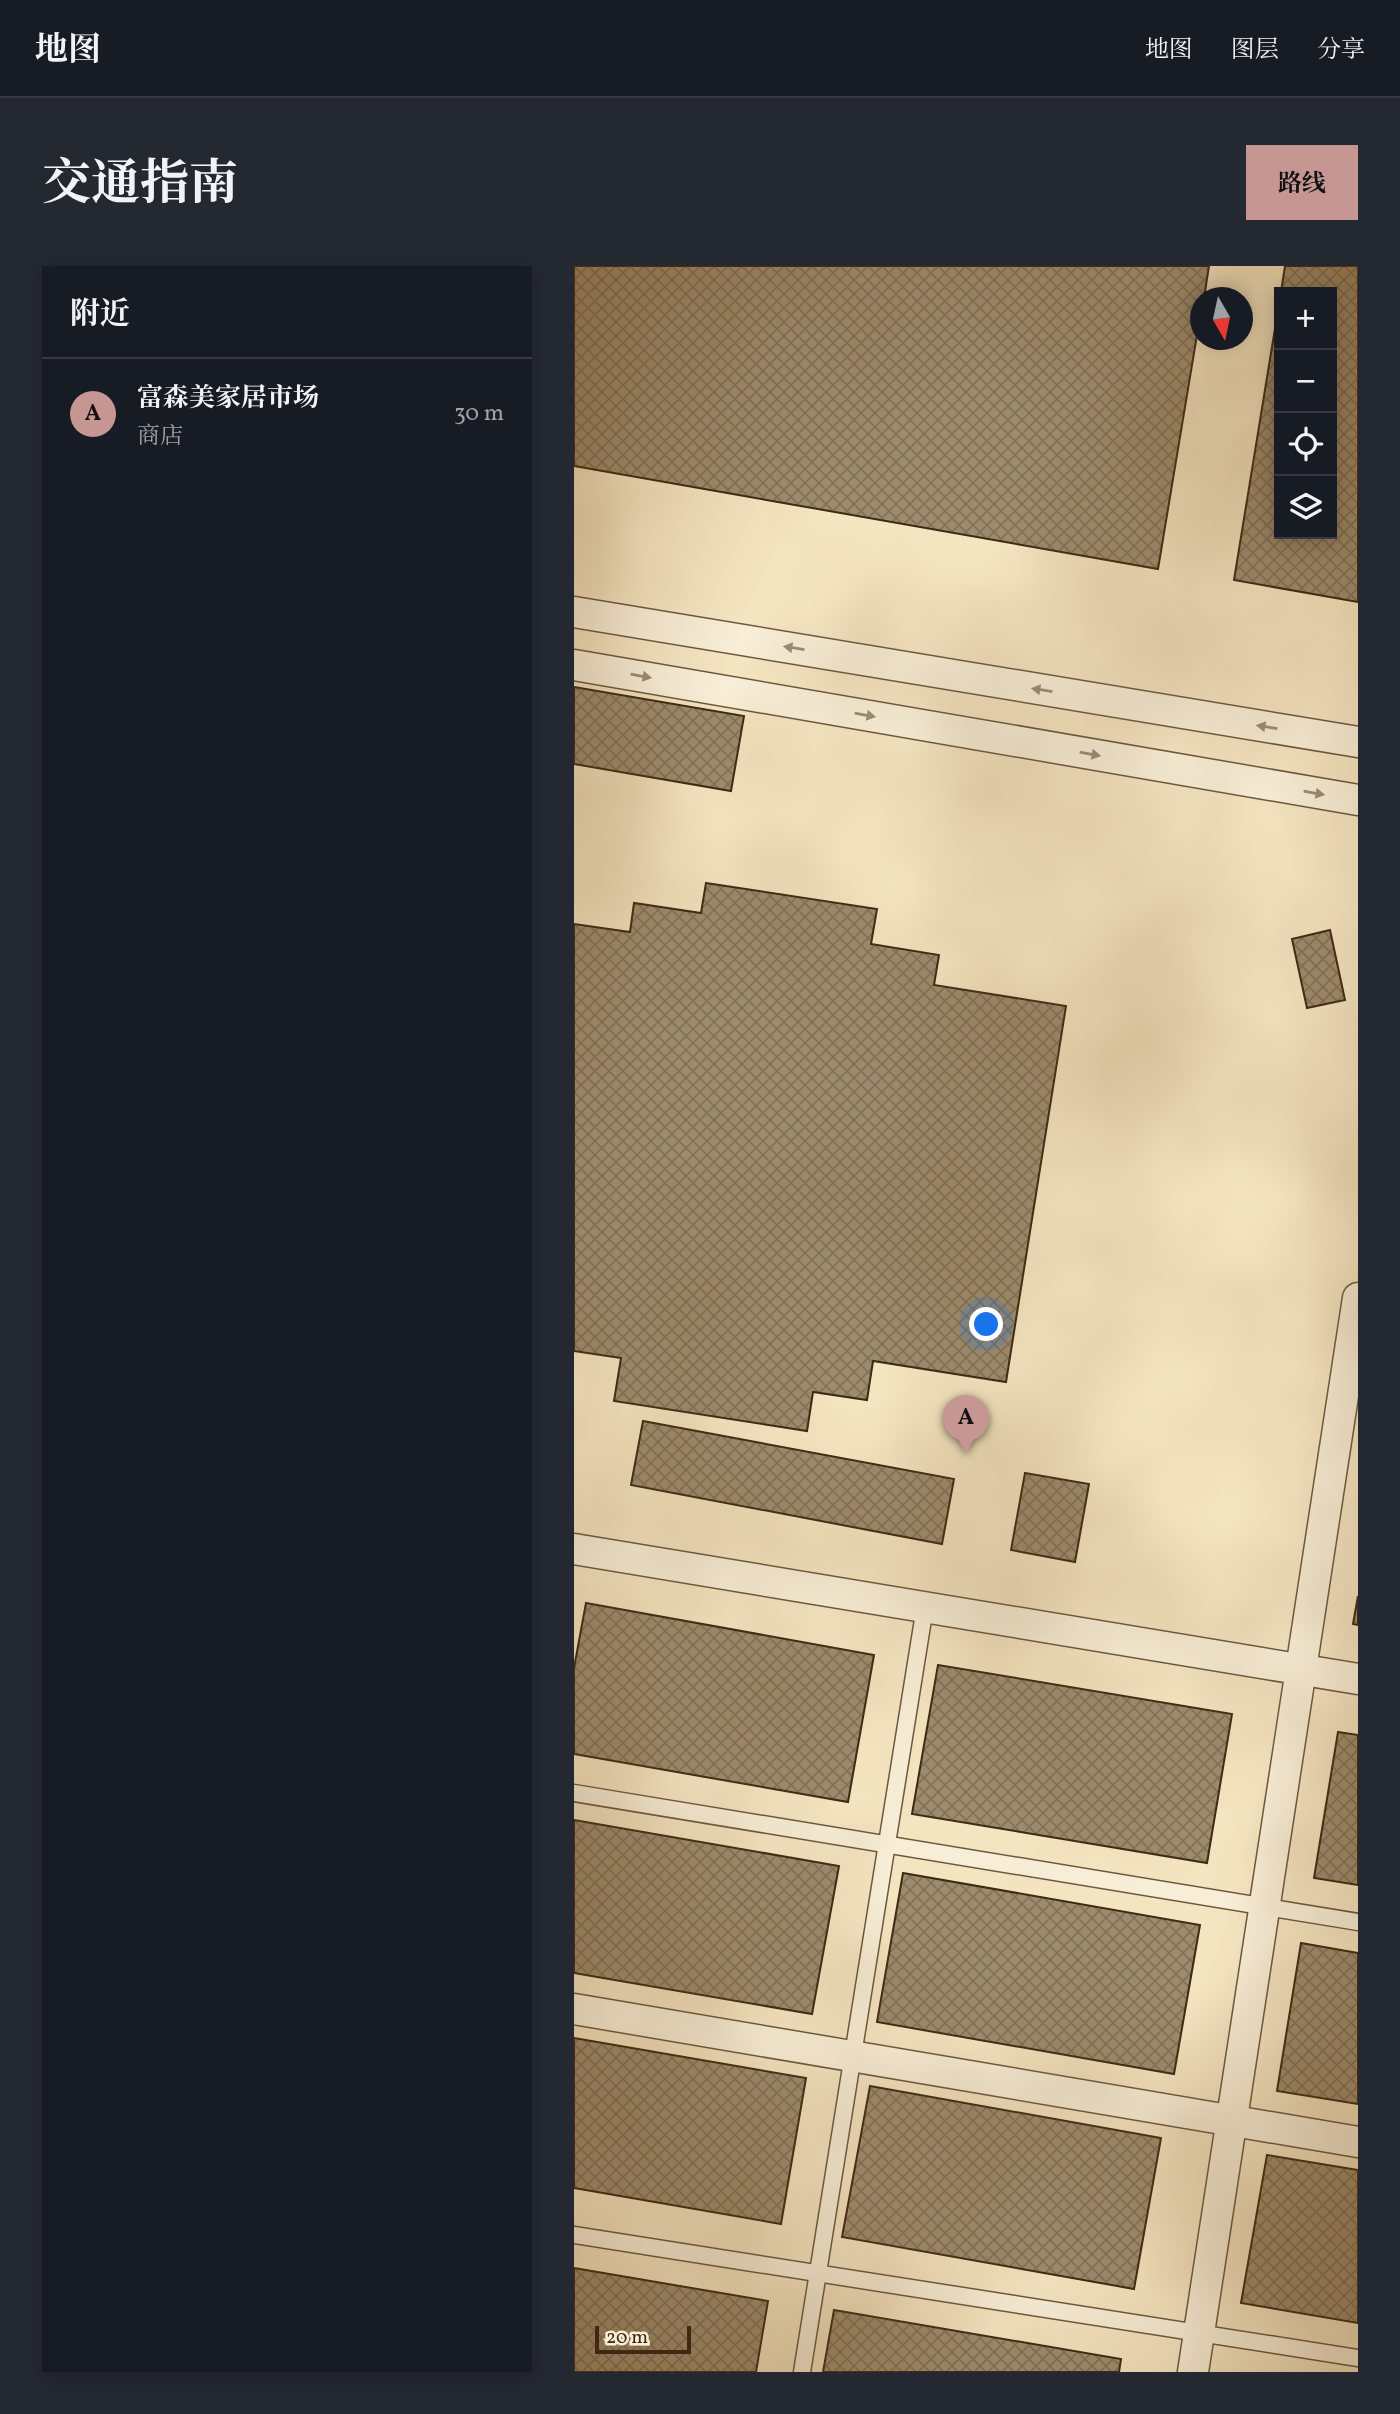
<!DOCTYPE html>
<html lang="zh">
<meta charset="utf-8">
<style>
body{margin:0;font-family:Vollkorn,"Noto Serif SC",serif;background:#242831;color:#f1f3f6}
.controls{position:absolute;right:21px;top:21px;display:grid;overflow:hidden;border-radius:0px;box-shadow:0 4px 18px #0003}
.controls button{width:63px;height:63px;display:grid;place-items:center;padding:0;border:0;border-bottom:2px solid #363941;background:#171b24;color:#f1f3f6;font:35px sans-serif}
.compass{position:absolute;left:616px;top:21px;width:63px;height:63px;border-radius:50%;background:#171b24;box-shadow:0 4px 18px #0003;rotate:171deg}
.scale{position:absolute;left:21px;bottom:18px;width:96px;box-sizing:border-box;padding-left:7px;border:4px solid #3f2912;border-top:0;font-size:19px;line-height:24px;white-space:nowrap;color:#3f2912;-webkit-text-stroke:5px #f8eed7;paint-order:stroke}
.you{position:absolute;left:413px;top:1059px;width:24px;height:24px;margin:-18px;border:5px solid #fff;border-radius:50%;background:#1a73e8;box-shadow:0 0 0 10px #1a73e833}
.badge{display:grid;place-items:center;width:46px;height:46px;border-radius:50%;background:#c59692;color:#111;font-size:23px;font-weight:700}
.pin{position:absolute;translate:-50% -58px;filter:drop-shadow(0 2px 4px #0008)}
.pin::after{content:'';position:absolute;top:37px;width:24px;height:21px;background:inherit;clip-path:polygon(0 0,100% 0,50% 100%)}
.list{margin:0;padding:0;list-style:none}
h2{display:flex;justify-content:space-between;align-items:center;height:91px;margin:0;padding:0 28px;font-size:30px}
h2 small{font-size:23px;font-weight:400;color:#9ea1a6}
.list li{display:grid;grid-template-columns:46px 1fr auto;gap:21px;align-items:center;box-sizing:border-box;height:112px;padding:0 28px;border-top:2px solid #363941}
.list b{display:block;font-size:26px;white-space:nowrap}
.list p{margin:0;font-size:23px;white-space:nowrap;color:#9ea1a6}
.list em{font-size:23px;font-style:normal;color:#9ea1a6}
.icon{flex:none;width:38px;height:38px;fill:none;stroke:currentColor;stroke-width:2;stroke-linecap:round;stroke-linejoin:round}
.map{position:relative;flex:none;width:784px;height:2106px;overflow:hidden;border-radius:0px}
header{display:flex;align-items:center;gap:42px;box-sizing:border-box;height:98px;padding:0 35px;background:#171b24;border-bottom:2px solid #363941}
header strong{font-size:33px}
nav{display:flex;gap:38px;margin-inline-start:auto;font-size:24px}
.intro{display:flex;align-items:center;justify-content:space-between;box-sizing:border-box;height:168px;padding:0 42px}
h1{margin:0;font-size:49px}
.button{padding:18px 32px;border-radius:0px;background:#c59692;color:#111;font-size:24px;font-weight:700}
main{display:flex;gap:42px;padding:0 42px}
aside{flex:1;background:#171b24;border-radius:0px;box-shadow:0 4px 18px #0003}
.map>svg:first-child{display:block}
.building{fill:url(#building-cross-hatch);stroke:#3f2912;stroke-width:2}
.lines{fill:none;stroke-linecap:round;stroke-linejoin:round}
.lane-casing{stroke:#6c583e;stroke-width:19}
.street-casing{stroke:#6c583e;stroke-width:33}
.lane{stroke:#f8eed7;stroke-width:16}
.street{stroke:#f8eed7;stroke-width:30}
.oneway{fill:#9c8c74}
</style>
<header>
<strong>地图</strong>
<nav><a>地图</a><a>图层</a><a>分享</a></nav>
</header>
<div class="intro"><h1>交通指南</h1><a class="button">路线</a></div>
<main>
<aside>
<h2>附近<small></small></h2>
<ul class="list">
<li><span class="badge">A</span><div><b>富森美家居市场</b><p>商店</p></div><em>30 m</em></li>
</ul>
</aside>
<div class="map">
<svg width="784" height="2106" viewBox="0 0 784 2106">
<defs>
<pattern id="building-cross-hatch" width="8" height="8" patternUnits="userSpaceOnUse" patternTransform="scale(1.75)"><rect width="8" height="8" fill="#9d8b6d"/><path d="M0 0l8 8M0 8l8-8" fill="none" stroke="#817258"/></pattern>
</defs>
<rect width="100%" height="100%" fill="#f4e5c1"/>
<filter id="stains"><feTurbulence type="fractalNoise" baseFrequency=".00286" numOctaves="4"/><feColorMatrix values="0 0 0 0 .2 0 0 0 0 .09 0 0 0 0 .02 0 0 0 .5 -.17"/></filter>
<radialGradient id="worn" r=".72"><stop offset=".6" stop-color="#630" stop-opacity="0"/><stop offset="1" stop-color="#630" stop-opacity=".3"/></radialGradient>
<g class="building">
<polygon points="0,0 635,0 630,32 626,32 626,51 584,303 0,200"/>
<polygon points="711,0 784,0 784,336 660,314 705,38 705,268 758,268 758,26 707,26"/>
<polygon points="0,421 170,450 157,525 0,498"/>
<polygon points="132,617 303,643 297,678 365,689 360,719 492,740 432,1116 299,1095 293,1134 239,1126 233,1165 40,1135 47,1092 0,1085 0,658 56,666 60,637 127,647"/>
<polygon points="756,664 771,734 733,742 718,673"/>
<polygon points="69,1155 380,1213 368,1278 57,1219"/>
<polygon points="451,1207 515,1218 501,1296 437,1284"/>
<polygon points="784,1330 784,1359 779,1358"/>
<polygon points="12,1337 300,1389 274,1536 0,1488 0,1402"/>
<polygon points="364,1399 658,1448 633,1597 338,1548"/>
<polygon points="764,1466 784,1469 784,1619 740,1612"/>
<polygon points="0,1554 265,1600 238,1748 0,1707"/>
<polygon points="329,1607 626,1659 600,1808 303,1756"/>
<polygon points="727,1677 784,1687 784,1838 703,1825"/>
<polygon points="0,1772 232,1812 207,1958 0,1922"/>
<polygon points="296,1820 587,1872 560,2023 268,1971"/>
<polygon points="693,1889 784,1904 784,2057 667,2037"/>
<polygon points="0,2002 194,2035 182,2106 0,2106"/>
<polygon points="260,2044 547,2093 545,2106 249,2106"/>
</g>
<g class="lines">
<g class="lane-casing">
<g id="lane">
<polyline points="0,1527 784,1656"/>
<polyline points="0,1969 784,2092"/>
<polyline points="228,2106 351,1341"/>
</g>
</g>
<g class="street-casing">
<g id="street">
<polyline points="0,346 784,476"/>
<polyline points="0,399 784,534"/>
<polyline points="0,1283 784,1413"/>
<polyline points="0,1743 784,1876"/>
<polyline points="619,2106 784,1032"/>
</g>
</g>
<use href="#lane" class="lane"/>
<use href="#street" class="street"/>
</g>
<defs><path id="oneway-solid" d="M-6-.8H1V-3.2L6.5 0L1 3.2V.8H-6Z" transform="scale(1.75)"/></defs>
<g class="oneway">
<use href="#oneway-solid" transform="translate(220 382) rotate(-171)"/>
<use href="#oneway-solid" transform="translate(67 410) rotate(10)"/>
<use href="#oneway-solid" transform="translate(468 424) rotate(-171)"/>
<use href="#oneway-solid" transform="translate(291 449) rotate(10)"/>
<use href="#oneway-solid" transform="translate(693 461) rotate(-171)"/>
<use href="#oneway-solid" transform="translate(516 488) rotate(10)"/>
<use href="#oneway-solid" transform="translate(740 527) rotate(10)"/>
</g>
<rect width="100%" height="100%" filter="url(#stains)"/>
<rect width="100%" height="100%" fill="url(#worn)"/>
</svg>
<div class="controls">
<button>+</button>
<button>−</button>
<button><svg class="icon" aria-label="locate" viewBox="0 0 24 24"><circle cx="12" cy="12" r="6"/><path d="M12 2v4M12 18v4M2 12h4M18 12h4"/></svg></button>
<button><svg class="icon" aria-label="layers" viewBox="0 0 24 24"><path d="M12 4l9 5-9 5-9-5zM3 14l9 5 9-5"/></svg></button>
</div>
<svg class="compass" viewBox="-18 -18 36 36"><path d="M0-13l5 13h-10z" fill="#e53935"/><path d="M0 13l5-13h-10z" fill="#9ea1a6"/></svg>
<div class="scale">20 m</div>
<div class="you"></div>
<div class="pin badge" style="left:392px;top:1187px">A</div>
</div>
</main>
